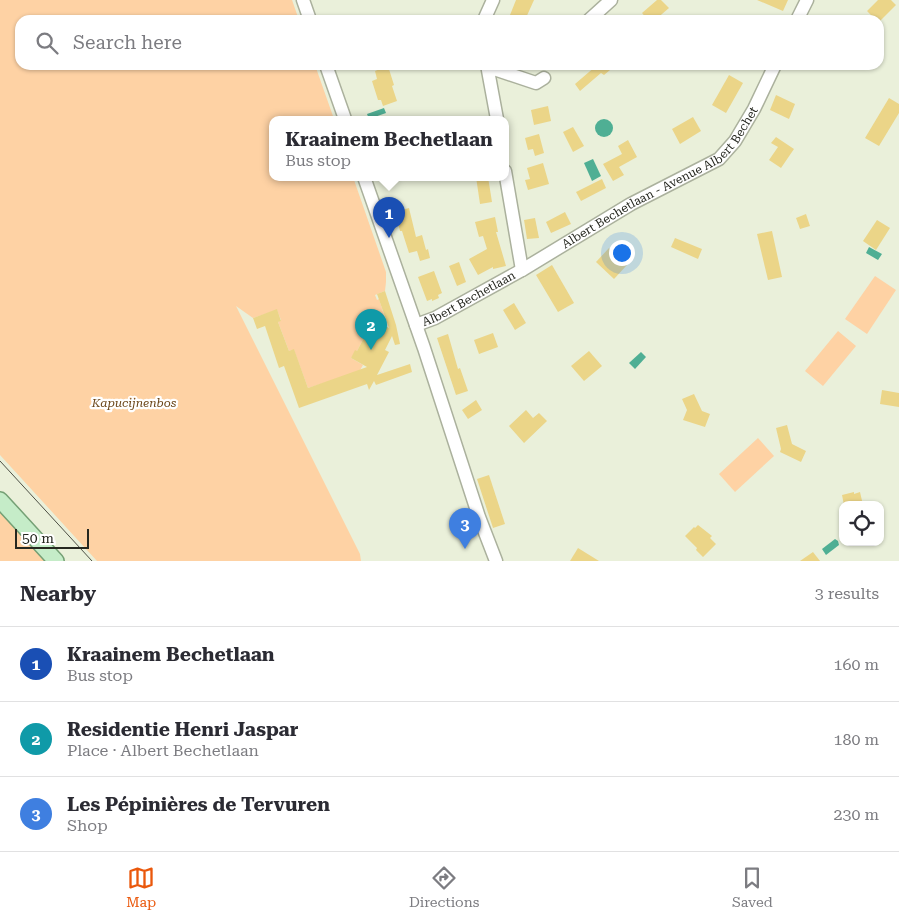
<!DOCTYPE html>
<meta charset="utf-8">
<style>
body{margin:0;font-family:"Roboto Serif",serif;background:#f2f2f3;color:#2b2b33}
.controls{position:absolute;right:15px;bottom:15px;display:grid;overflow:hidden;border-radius:10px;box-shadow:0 1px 4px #0004}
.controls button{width:45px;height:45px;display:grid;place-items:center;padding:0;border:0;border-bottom:1px solid #e1e1e2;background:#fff;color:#2b2b33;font:25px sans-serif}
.scale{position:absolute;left:15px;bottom:12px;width:74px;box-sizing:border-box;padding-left:5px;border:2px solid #262820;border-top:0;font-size:14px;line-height:18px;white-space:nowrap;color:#262820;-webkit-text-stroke:4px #fff;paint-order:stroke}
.you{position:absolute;left:621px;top:252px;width:18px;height:18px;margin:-12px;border:4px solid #fff;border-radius:50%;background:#1a73e8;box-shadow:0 0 0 8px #1a73e833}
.badge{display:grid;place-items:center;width:32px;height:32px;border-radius:50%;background:#ea580c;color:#fff;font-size:16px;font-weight:700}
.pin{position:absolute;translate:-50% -41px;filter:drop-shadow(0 1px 2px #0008)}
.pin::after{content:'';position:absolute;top:26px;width:18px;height:15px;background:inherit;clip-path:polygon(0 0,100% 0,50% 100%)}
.popup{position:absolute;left:269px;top:116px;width:240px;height:65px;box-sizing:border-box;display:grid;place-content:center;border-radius:10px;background:#fff;filter:drop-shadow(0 1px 4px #0005);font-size:16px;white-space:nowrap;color:#7c7c81}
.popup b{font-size:19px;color:#2b2b33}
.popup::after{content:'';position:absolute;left:50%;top:100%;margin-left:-10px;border:10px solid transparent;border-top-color:#fff}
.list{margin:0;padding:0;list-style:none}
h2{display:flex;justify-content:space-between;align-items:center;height:65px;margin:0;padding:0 20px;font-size:21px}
h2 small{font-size:16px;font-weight:400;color:#7c7c81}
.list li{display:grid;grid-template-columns:32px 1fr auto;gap:15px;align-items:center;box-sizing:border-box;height:75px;padding:0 20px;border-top:1px solid #e1e1e2}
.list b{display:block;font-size:19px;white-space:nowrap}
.list p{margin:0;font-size:16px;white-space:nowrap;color:#7c7c81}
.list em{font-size:16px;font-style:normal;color:#7c7c81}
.icon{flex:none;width:28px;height:28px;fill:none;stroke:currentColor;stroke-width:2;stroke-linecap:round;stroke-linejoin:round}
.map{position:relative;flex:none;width:899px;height:561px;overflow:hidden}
.search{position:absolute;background:#fff;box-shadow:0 1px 4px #0004;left:15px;right:15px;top:15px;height:55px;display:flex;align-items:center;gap:12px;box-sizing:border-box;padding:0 18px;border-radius:15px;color:#7c7c81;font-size:19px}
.sheet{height:290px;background:#fff}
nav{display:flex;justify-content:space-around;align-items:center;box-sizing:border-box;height:70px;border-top:1px solid #e1e1e2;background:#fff;font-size:14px;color:#7c7c81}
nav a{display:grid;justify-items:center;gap:2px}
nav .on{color:#ea580c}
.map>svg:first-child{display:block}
.green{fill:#fed2a4}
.water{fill:#4faf94}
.building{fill:#ebd588}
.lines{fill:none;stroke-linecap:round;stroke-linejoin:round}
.minor-casing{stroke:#abb19d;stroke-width:15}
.major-casing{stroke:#75a075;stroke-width:18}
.minor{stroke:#fff;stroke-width:12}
.major{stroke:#c5ecc8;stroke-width:15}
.tram{stroke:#4e5045;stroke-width:1}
.labels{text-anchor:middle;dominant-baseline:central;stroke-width:4.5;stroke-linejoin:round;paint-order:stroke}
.street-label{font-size:12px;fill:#262820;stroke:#fff}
.park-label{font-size:12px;font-style:italic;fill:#6b4619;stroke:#fff}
</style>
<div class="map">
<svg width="899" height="561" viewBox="0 0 899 561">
<rect width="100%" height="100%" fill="#eaf0da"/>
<g class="green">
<polygon points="0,0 292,0 299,20 20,20 20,65 315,65 334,119 273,119 273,177 353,177 386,272 386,282 385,291 375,295 377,300 379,299 386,321 384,326 372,319 367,327 369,328 357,351 351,358 363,365 359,372 308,388 294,350 289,351 278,322 281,320 277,310 253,318 236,306 360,554 361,561 97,561 0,455"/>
<polygon points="875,276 896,290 867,334 845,319"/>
<polygon points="838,331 856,346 823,386 805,371"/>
<polygon points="758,438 774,456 735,492 719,474"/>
<polygon points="0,507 49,561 0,561"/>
</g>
<g class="water">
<polygon points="384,108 386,113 369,119 367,114"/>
<circle cx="604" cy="128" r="9"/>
<polygon points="593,159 601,176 592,181 584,163"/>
<polygon points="869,247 882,254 878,260 866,253"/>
<polygon points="641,352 646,357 635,369 629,363"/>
<polygon points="835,539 838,541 839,545 826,555 822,549"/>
</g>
<g class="building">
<polygon points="516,0 534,0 525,20 508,20"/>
<polygon points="657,0 661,0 669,8 655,20 648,20 642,13"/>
<polygon points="757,0 788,0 783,11"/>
<polygon points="878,0 891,0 896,5 879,22 879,20 876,20 867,11"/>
<polygon points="595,65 616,65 604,75 601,73 580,91 575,84 596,66"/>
<polygon points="388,66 394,85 392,86 397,101 383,106 381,100 378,100 372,81 377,79 375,71"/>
<polygon points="729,75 743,83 726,113 712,105"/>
<polygon points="776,95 795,104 789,119 770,110"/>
<polygon points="889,98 899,104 899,113 879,146 865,138"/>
<polygon points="548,106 551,121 534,125 531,110"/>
<polygon points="693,117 701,131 680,144 672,129"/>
<polygon points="573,127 584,146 573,152 563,132"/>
<polygon points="539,134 544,153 535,156 533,149 528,150 525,138"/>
<polygon points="776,137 794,149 781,168 769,160 778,147 771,143"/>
<polygon points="628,140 637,157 619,167 624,175 613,181 603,164 622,154 618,146"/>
<polygon points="543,163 549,184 528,190 525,180 530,179 527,168"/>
<polygon points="476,177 488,177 492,202 480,204"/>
<polygon points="602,179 606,188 581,201 576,192"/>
<polygon points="409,208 416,237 422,235 426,250 428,249 430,258 420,261 417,251 409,253 402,231 400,231 395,212"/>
<polygon points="565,212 571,224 551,233 546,222"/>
<polygon points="806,214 810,226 800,229 796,218"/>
<polygon points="495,217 498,232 496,232 506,266 493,269 493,267 478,275 469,259 487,249 483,236 479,237 475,222"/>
<polygon points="535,218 539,238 527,239 524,220"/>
<polygon points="877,220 890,228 876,250 863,241"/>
<polygon points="772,231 782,277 768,280 757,234"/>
<polygon points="675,238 702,249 698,259 671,247"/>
<polygon points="609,248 627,265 614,279 596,262"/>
<polygon points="459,262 466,282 457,286 449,266"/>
<polygon points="552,265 574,303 558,312 536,275"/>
<polygon points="434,271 442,293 438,295 439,298 432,301 432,299 427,301 418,277"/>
<polygon points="385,291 396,325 400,344 395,345 392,336 385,350 389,352 377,375 410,364 412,372 376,385 374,381 369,390 367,384 299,408 284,366 279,368 265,326 257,329 253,318 277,309 281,321 278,322 289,351 294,349 308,388 367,367 351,358 355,350 357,351 369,328 367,327 372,319 389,328 377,294"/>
<polygon points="514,303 526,323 515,330 503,310"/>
<polygon points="493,333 498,347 479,354 474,340"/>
<polygon points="448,334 458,369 460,368 468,391 456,395 437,338"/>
<polygon points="589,351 602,366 584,381 571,366"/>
<polygon points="882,390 899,393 899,407 880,404"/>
<polygon points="694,394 702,411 710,414 705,427 683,420 687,410 682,399"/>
<polygon points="476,400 482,410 468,419 462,410"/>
<polygon points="526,410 533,418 539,413 547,421 524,443 509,426"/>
<polygon points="787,425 792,444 806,451 801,462 780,452 781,449 776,428"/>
<polygon points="489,475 505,524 493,528 477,479"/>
<polygon points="854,492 854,494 860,492 863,505 844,505 842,495"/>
<polygon points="698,525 712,536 710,538 716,544 703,557 696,550 697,548 685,536 694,527 695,528"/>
<polygon points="578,548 599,561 570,561"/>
<polygon points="813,552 820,561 800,561"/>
</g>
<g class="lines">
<g class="minor-casing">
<g id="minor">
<polyline points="303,0 310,20"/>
<polyline points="484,20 493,0"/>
<polyline points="589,20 611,0"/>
<polyline points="797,20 807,0"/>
<polyline points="326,65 345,119"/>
<polyline points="487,65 497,119"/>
<polyline points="488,67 536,83 544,78"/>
<polyline points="505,171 522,270"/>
<polyline points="364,177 424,348 479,517 496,561"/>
<path id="s1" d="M416,325L435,318L522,270L631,204L719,159L735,141L754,109L775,65"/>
</g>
</g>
<g class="major-casing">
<polyline id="major" points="0,500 56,561"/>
</g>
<use href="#minor" class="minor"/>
<use href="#major" class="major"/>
<polyline class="tram" points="0,461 92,561"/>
</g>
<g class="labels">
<g class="street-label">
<text stroke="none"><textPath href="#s1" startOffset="288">Albert Bechetlaan - Avenue Albert Bechet</textPath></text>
<text stroke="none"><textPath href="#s1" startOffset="59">Albert Bechetlaan</textPath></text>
</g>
<g class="park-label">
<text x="134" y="403">Kapucijnenbos</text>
</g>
</g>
</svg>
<div class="controls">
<button><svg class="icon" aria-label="locate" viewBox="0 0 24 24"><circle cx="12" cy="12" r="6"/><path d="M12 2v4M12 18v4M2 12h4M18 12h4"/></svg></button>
</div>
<div class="scale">50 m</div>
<div class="you"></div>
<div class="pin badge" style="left:389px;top:238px;background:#1a4fb4">1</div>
<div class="popup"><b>Kraainem Bechetlaan</b>Bus stop</div>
<div class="pin badge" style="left:371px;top:350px;background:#0f9aa8">2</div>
<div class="pin badge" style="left:465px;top:549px;background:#3f7fe0">3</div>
<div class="search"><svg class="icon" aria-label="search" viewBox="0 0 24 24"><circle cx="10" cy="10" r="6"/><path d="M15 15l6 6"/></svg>Search here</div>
</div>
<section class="sheet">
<h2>Nearby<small>3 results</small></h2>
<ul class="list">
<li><span class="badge" style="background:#1a4fb4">1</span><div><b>Kraainem Bechetlaan</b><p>Bus stop</p></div><em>160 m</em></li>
<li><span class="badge" style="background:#0f9aa8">2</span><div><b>Residentie Henri Jaspar</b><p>Place · Albert Bechetlaan</p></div><em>180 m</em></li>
<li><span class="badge" style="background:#3f7fe0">3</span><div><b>Les Pépinières de Tervuren</b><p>Shop</p></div><em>230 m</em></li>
</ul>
</section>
<nav>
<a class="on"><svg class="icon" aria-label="map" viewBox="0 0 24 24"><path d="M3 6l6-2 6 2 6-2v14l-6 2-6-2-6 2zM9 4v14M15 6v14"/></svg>Map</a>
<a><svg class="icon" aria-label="directions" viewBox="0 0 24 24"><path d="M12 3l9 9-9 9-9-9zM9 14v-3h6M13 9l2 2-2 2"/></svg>Directions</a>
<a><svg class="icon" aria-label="saved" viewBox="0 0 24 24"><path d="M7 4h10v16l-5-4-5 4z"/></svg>Saved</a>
</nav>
